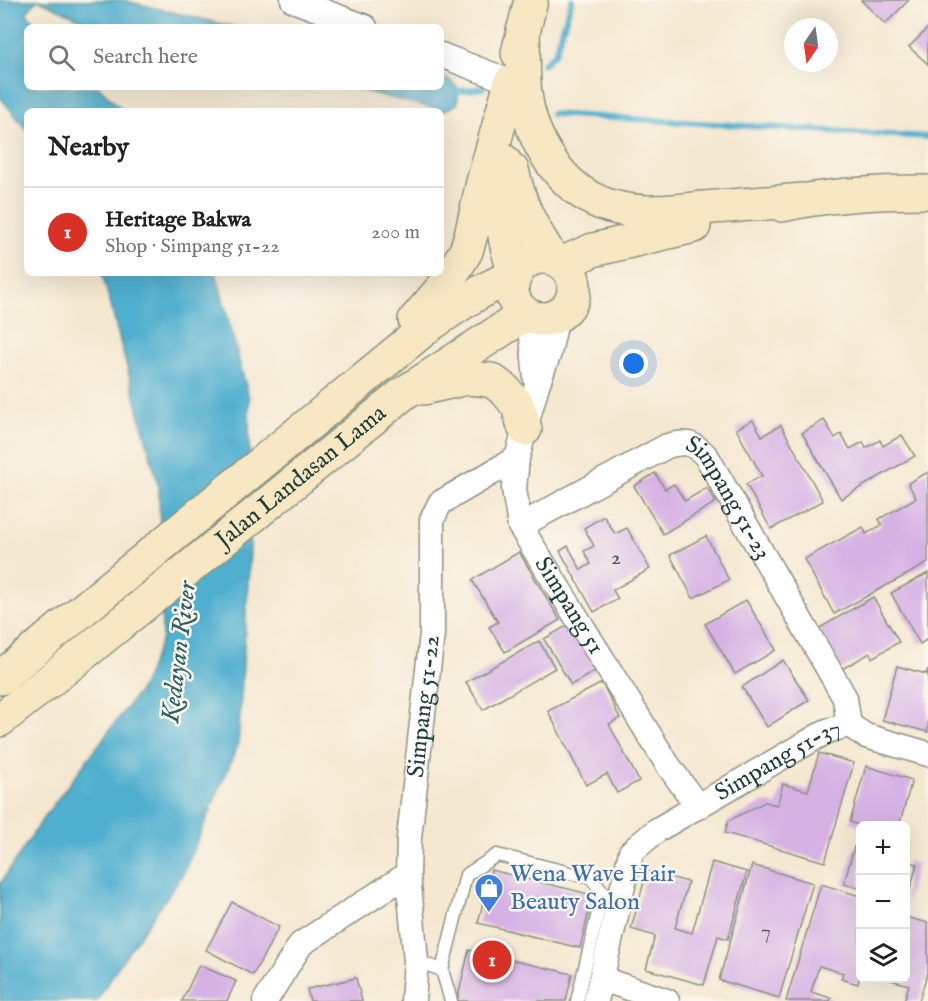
<!DOCTYPE html>
<meta charset="utf-8">
<style>
body{margin:0;font-family:"IM FELL English",serif;background:#f2f2f2;color:#202124}
.controls{position:absolute;right:18px;bottom:18px;display:grid;overflow:hidden;border-radius:9px;box-shadow:0 6px 24px #0002}
.controls button{width:54px;height:54px;display:grid;place-items:center;padding:0;border:0;border-bottom:2px solid #e0e0e0;background:#fff;color:#202124;font:30px sans-serif}
.compass{position:absolute;left:784px;top:18px;width:54px;height:54px;border-radius:50%;background:#fff;box-shadow:0 6px 24px #0002;rotate:193deg}
.you{position:absolute;left:634px;top:364px;width:21px;height:21px;margin:-15px;border:4px solid #fff;border-radius:50%;background:#1a73e8;box-shadow:0 0 0 9px #1a73e833}
.badge{display:grid;place-items:center;width:39px;height:39px;border-radius:50%;background:#d93025;color:#fff;font-size:20px;font-weight:700}
.pin{position:absolute;translate:-50% -50%;border:3px solid #fff;box-shadow:0 2px 6px #0006}
.list{margin:0;padding:0;list-style:none}
h2{display:flex;justify-content:space-between;align-items:center;height:78px;margin:0;padding:0 24px;font-size:26px}
h2 small{font-size:20px;font-weight:400;color:#757577}
.list li{display:grid;grid-template-columns:39px 1fr auto;gap:18px;align-items:center;box-sizing:border-box;height:90px;padding:0 24px;border-top:2px solid #e0e0e0}
.list b{display:block;font-size:22px;white-space:nowrap}
.list p{margin:0;font-size:20px;white-space:nowrap;color:#757577}
.list em{font-size:20px;font-style:normal;color:#757577}
.icon{flex:none;width:33px;height:33px;fill:none;stroke:currentColor;stroke-width:2;stroke-linecap:round;stroke-linejoin:round}
.map{position:relative;flex:none;width:928px;height:1001px;overflow:hidden}
.search{position:absolute;background:#fff;box-shadow:0 6px 24px #0002;left:24px;top:24px;width:420px;height:66px;display:flex;align-items:center;gap:15px;box-sizing:border-box;padding:0 21px;border-radius:9px;color:#757577;font-size:22px}
.panel{position:absolute;background:#fff;box-shadow:0 6px 24px #0002;left:24px;top:108px;width:420px;height:168px;border-radius:9px}
.map>svg:first-child{display:block}
.water{fill:#50afcf;stroke:#387682;stroke-width:1.5}
.lines{fill:none;stroke-linecap:round;stroke-linejoin:round}
.stream{stroke:#50afcf;stroke-width:6}
.building{fill:#d6b2e4}
.lane-casing{stroke:#8a9282;stroke-width:15}
.street-casing{stroke:#8a9282;stroke-width:27}
.secondary-casing{stroke:#8a9282;stroke-width:36}
.lane{stroke:#fff;stroke-width:12}
.street{stroke:#fff;stroke-width:24}
.secondary{stroke:#f7e8c3;stroke-width:33}
.labels{text-anchor:middle;dominant-baseline:central;stroke-width:5;stroke-linejoin:round;paint-order:stroke}
.number-label{font-size:21px;fill:#4d5a60}
.street-label{font-size:24px;fill:#1f3d34;stroke:#fbf7ec}
.shop-label{font-size:24px;fill:#366cbe;stroke:#fbf7ec;text-anchor:start}
.water-label{font-size:26px;font-style:italic;fill:#2e5f62;stroke:#fbf7ec}
</style>
<div class="map">
<svg width="928" height="1001" viewBox="0 0 928 1001">
<rect width="100%" height="100%" fill="#fbf7ec"/>
<filter id="ink" filterUnits="userSpaceOnUse"><feTurbulence type="fractalNoise" baseFrequency=".0167" numOctaves="2"/><feDisplacementMap in="SourceGraphic" scale="12" xChannelSelector="R" yChannelSelector="G"/><feConvolveMatrix kernelMatrix="1 2 1 2 8 2 1 2 1" color-interpolation-filters="sRGB"/></filter>
<filter id="wash" filterUnits="userSpaceOnUse"><feTurbulence type="fractalNoise" baseFrequency=".008" numOctaves="4" result="noise"/><feDisplacementMap in="SourceGraphic" scale="24" xChannelSelector="R" yChannelSelector="G"/><feGaussianBlur stdDeviation="1.35" result="paint"/><feColorMatrix in="noise" values="0 0 0 0 0 0 0 0 0 0 0 0 0 0 0 0 0 1.4 0 .05"/><feComposite in="paint" operator="in"/></filter>
<g filter="url(#wash)">
<rect width="100%" height="100%" fill="#f5e8d1"/>
<g class="water">
<polygon points="0,0 38,0 26,13 40,27 27,27 27,87 99,87 123,111 27,111 27,130 0,97"/>
<polygon points="39,0 122,0 235,27 106,27 87,22"/>
<polygon points="441,76 446,77 459,89 457,104 444,111 348,87 441,87"/>
<polygon points="102,273 216,273 249,398 250,551 238,745 183,874 117,968 97,1001 0,1001 0,884 42,820 142,687 162,638 159,488"/>
</g>
<g class="lines">
<g class="stream">
<polyline points="543,64 555,53 572,0"/>
<polyline points="451,92 483,88"/>
<polyline points="552,114 928,137"/>
</g>
</g>
<g id="blocks">
<g class="building">
<polygon points="861,0 909,0 885,24"/>
<polygon points="928,28 928,64 909,47"/>
<polygon points="753,420 762,436 781,425 823,501 771,529 746,484 762,476 736,429"/>
<polygon points="824,420 835,438 841,434 850,449 863,442 866,448 880,440 883,446 902,435 915,456 841,499 802,433"/>
<polygon points="928,472 928,563 834,614 804,559 863,527 866,534 882,525 879,519 916,498 908,483"/>
<polygon points="655,473 665,489 674,484 685,501 707,488 716,502 663,534 634,486"/>
<polygon points="604,516 615,534 627,528 650,569 613,590 618,599 594,612 560,551 568,546 581,570 591,564 584,551 594,546 584,528"/>
<polygon points="706,536 729,580 693,598 670,555"/>
<polygon points="519,552 560,620 505,652 489,627 498,622 472,580"/>
<polygon points="928,573 928,639 920,644 891,593"/>
<polygon points="873,597 899,642 872,658 870,653 842,669 818,629"/>
<polygon points="746,600 776,650 735,674 705,624"/>
<polygon points="570,624 597,670 571,685 544,639"/>
<polygon points="539,641 555,668 483,710 466,682"/>
<polygon points="783,660 809,700 767,727 742,687"/>
<polygon points="897,666 926,674 928,669 928,732 882,720"/>
<polygon points="602,683 620,718 609,724 639,781 617,793 607,774 586,785 548,711"/>
<polygon points="819,753 854,763 825,862 725,833 728,821 765,802 777,805 783,784 808,791"/>
<polygon points="866,766 912,780 899,826 861,826 850,822"/>
<polygon points="854,847 860,849 860,888 844,884"/>
<polygon points="906,861 917,864 906,904"/>
<polygon points="712,862 747,872 728,939 718,936 704,985 646,969 655,936 631,929 647,871 688,882 675,928 692,933"/>
<polygon points="752,865 813,883 779,998 719,980"/>
<polygon points="491,870 593,895 580,948 478,923"/>
<polygon points="821,884 860,896 860,974 858,984 841,979 843,973 819,966 811,992 831,998 830,1001 786,1001"/>
<polygon points="232,902 279,927 253,975 206,950"/>
<polygon points="906,917 928,923 928,971 919,1001 904,1001 909,985 887,979 906,978"/>
<polygon points="469,950 572,974 566,1001 457,1001"/>
<polygon points="199,965 236,981 227,1001 182,1001"/>
<polygon points="356,978 362,1001 310,1001 307,989"/>
</g>
</g>
</g>
<g filter="url(#ink)">
<use href="#blocks" fill-opacity="0" stroke="#8a9282" stroke-width="1.5"/>
<g class="lines">
<g class="lane-casing">
<g id="lane">
<polyline points="416,961 442,970"/>
<polyline points="451,1001 442,970 466,875 497,855 591,878 603,892 577,1001"/>
</g>
</g>
<g class="street-casing">
<g id="street">
<polyline points="293,0 365,27"/>
<polyline points="441,55 511,82"/>
<polyline points="530,316 536,379"/>
<path id="s1" d="M557,316L549,353L537,385L517,458L514,489L520,526L668,765L698,807"/>
<path id="s2" d="M520,526L667,446C686,441 693,442 707,457L845,698L849,725"/>
<polyline points="602,979 667,1001"/>
<polyline points="265,1001 301,944 408,874"/>
<path id="s3" d="M413,1001L416,961L408,874L409,838L432,634V520L440,503L517,458"/>
<path id="s4" d="M596,1001L631,852L657,830L827,731L849,725L866,736L928,754"/>
</g>
</g>
<g class="secondary-casing">
<g id="secondary">
<path d="M523,31C524,53 522,79 526,100C534,148 567,197 617,208C646,215 674,211 703,208C737,205 770,203 803,200"/>
<polyline points="518,53 531,0"/>
<path d="M504,161C498,198 502,238 515,273"/>
<path d="M512,170C520,206 531,226 551,257"/>
<path d="M782,205C829,194 880,192 928,192"/>
<circle cx="543" cy="288" r="31"/>
<polyline points="563,263 593,250 694,226"/>
<polyline points="415,320 445,285 466,251 472,231 483,182 511,82"/>
<polyline points="424,388 467,378 491,380 505,390 518,406 525,429"/>
<path d="M0,678L427,327C456,307 482,288 515,276"/>
<path id="s5" d="M0,720L72,663L404,393L526,314"/>
</g>
</g>
<use href="#lane" class="lane"/>
<use href="#street" class="street"/>
<use href="#secondary" class="secondary"/>
</g>
</g>
<defs>
<g id="shop-pin" transform="scale(1.5)"><path d="M0 17L-7.5 6A9.5 9.5 0 1 1 7.5 6Z" fill="#3f7fe0" stroke="#fbf7ec"/><path d="M-5-2.5h2.3a2.7 3.5 0 0 1 5.4 0H5L5.5 6h-11ZM-1.5-2.5h3a1.5 2.3 0 0 0-3 0Z" fill="#fff"/></g>
</defs>
<g fill-rule="evenodd">
<use href="#shop-pin" x="489" y="888"/>
</g>
<g class="labels">
<g class="number-label">
<text x="616" y="558">2</text>
<text x="766" y="932">7</text>
</g>
<g class="street-label">
<text stroke="none"><textPath href="#s5" startOffset="387">Jalan Landasan Lama</textPath></text>
<text stroke="none"><textPath href="#s2" startOffset="258">Simpang 51-23</textPath></text>
<text stroke="none"><textPath href="#s1" startOffset="310">Simpang 51</textPath></text>
<text stroke="none"><textPath href="#s3" startOffset="296">Simpang 51-22</textPath></text>
<text stroke="none"><textPath href="#s4" startOffset="327">Simpang 51-37</textPath></text>
</g>
<g class="shop-label">
<text x="510" y="874">Wena Wave Hair<tspan x="510" dy="28">Beauty Salon</tspan></text>
</g>
<g class="water-label">
<text transform="translate(179 652) rotate(-83)">Kedayan River</text>
</g>
</g>
</svg>
<div class="controls">
<button>+</button>
<button>−</button>
<button><svg class="icon" aria-label="layers" viewBox="0 0 24 24"><path d="M12 4l9 5-9 5-9-5zM3 14l9 5 9-5"/></svg></button>
</div>
<svg class="compass" viewBox="-18 -18 36 36"><path d="M0-13l5 13h-10z" fill="#e53935"/><path d="M0 13l5-13h-10z" fill="#757577"/></svg>
<div class="you"></div>
<div class="pin badge" style="left:492px;top:960px">1</div>
<div class="search"><svg class="icon" aria-label="search" viewBox="0 0 24 24"><circle cx="10" cy="10" r="6"/><path d="M15 15l6 6"/></svg>Search here</div>
<section class="panel">
<h2>Nearby<small></small></h2>
<ul class="list">
<li><span class="badge">1</span><div><b>Heritage Bakwa</b><p>Shop · Simpang 51-22</p></div><em>200 m</em></li>
</ul>
</section>
</div>
